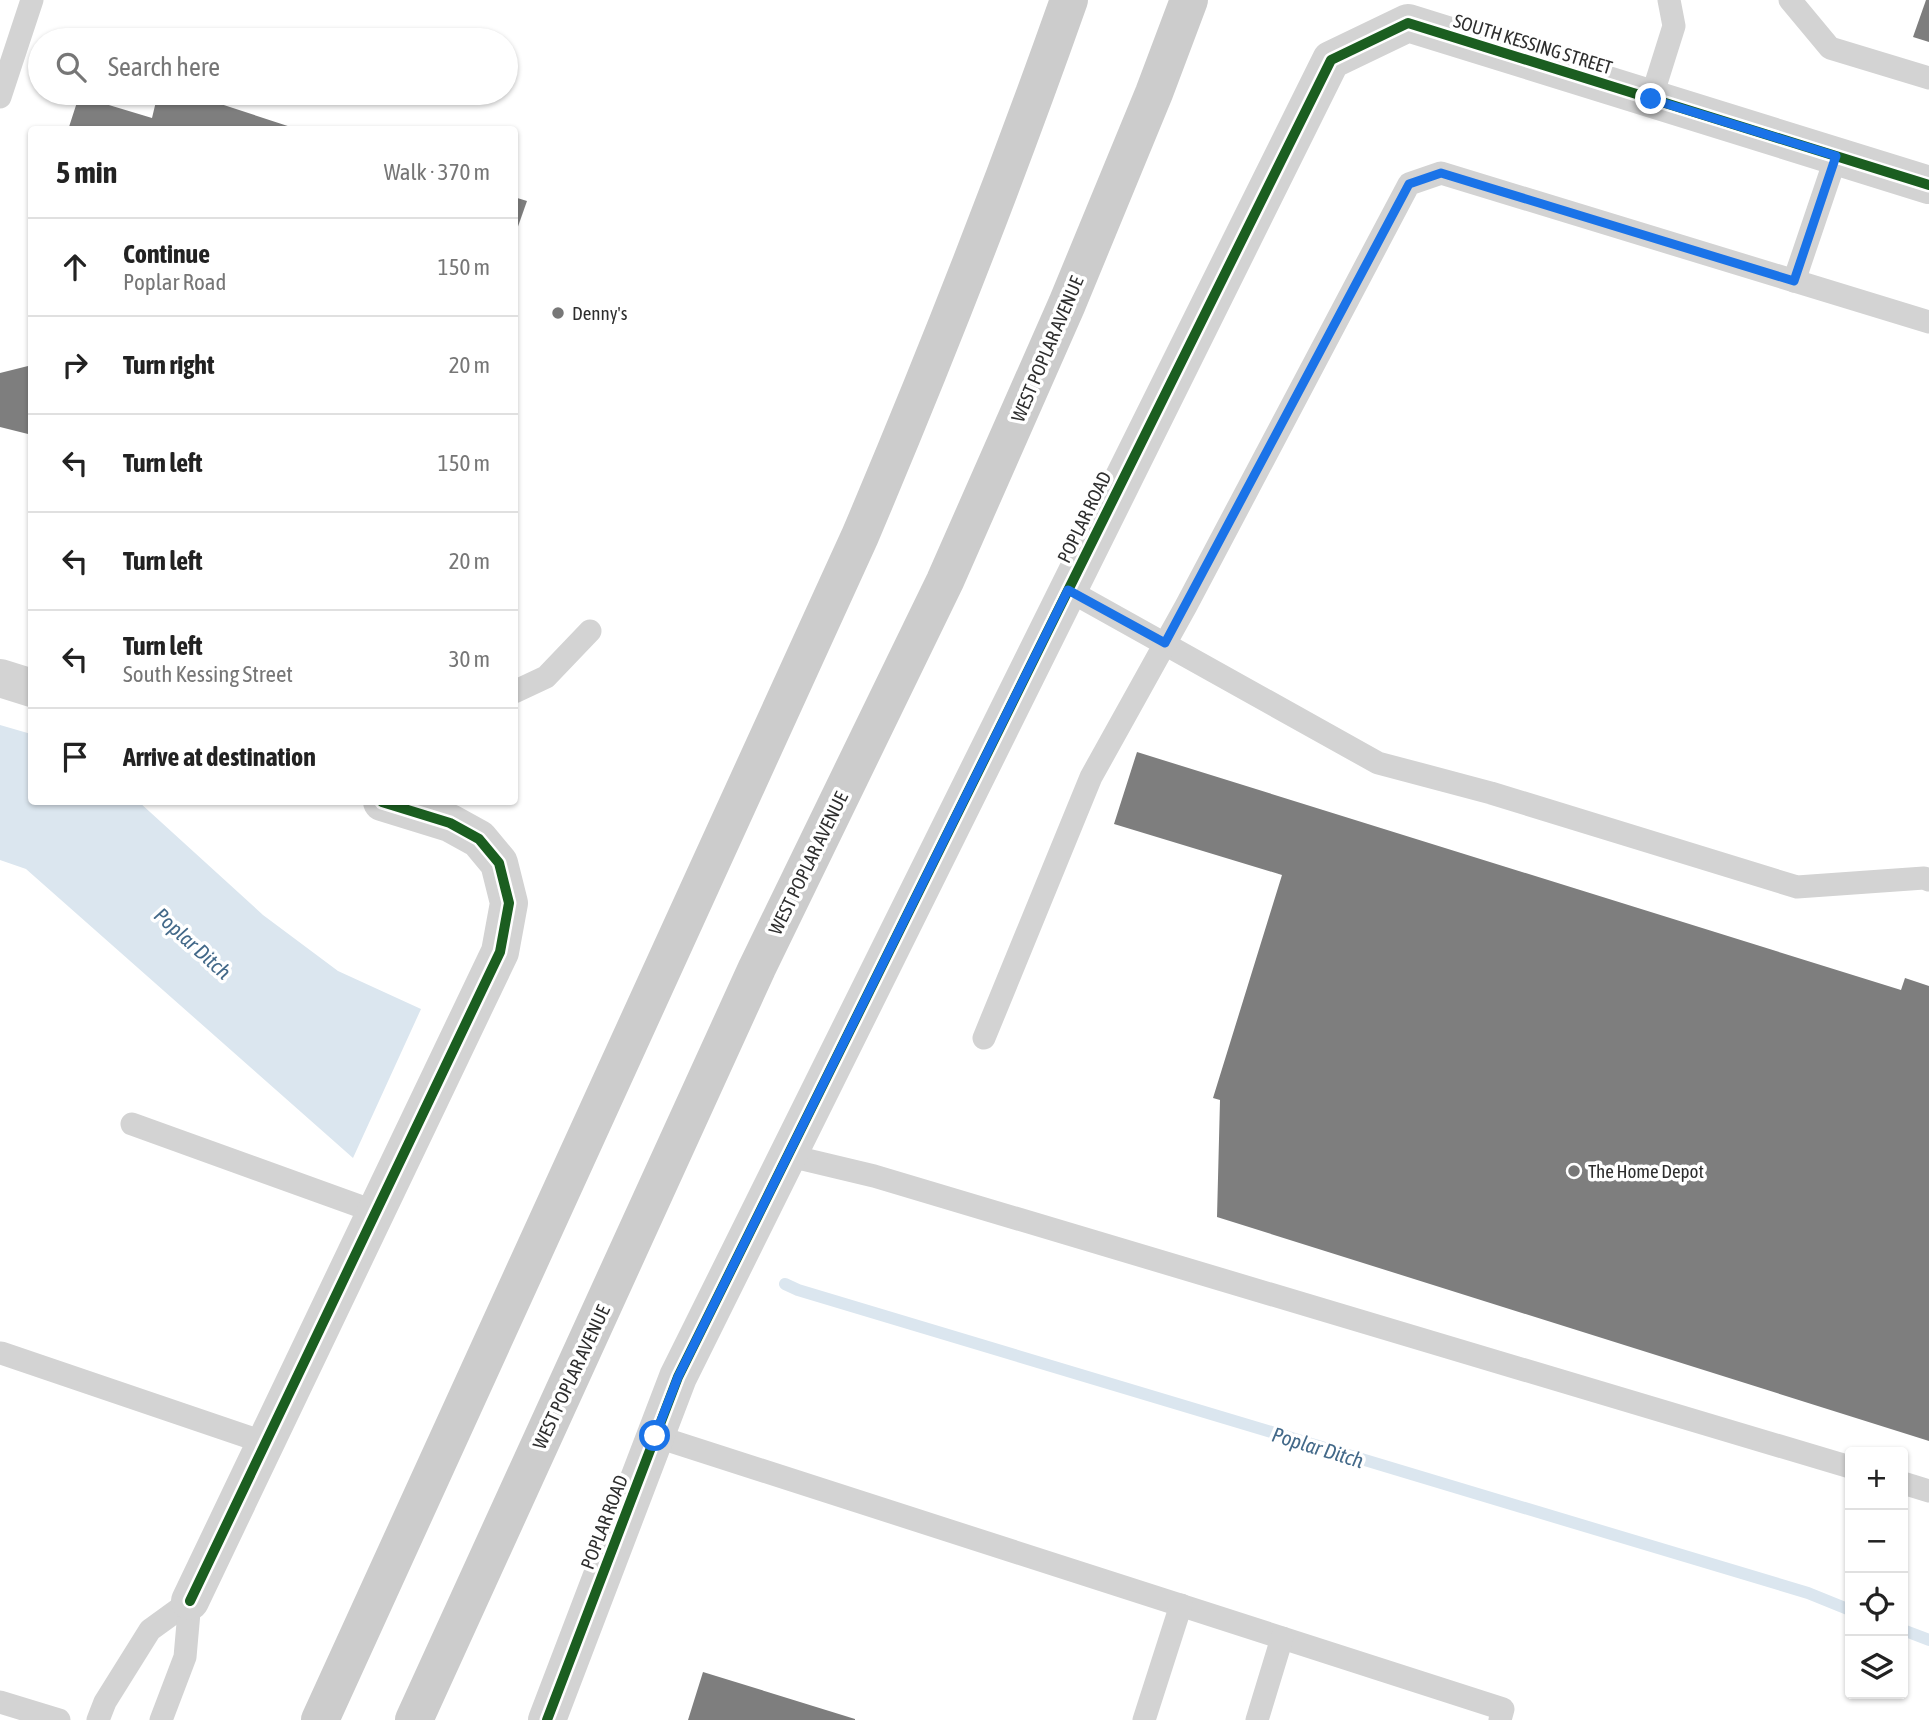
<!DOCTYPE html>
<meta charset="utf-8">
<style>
body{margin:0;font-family:"Asap Condensed",sans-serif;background:#f6f6f6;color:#222}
.controls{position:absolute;right:21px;bottom:21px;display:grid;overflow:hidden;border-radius:7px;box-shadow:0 2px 5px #0004}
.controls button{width:63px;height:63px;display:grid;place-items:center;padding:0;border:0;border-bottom:2px solid #e0e0e0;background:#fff;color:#222;font:35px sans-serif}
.stop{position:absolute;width:21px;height:21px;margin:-16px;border:5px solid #1a73e8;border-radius:50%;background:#fff}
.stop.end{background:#1a73e8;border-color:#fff;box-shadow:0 2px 7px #0008}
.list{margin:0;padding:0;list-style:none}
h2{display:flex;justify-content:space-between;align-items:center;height:91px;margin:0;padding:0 28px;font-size:30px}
h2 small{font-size:23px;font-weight:400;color:#767676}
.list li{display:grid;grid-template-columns:46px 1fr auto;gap:21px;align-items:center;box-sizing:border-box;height:98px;padding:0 28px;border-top:2px solid #e0e0e0}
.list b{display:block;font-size:26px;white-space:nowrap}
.list p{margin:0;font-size:23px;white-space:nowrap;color:#767676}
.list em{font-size:23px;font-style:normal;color:#767676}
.icon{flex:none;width:38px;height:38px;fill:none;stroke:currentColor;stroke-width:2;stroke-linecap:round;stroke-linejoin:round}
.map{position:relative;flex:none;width:1929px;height:1720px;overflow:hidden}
.search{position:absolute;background:#fff;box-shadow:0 2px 5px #0004;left:28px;top:28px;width:490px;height:77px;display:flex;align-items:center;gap:18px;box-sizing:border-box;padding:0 24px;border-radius:38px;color:#767676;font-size:26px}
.panel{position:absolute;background:#fff;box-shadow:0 2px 5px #0004;left:28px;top:126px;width:490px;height:679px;border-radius:7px}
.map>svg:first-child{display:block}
.water{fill:#dbe6ef}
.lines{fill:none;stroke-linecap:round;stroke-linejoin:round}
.stream{stroke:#dbe6ef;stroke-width:12}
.building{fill:#7e7e7e}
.lane{stroke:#d3d3d3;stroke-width:23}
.street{stroke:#d3d3d3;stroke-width:38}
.secondary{stroke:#ccc;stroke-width:38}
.cycleway-casing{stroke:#fff;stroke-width:15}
.cycleway{stroke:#1b5e20;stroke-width:10}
.route{stroke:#1a73e8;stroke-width:9}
.poi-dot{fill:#777;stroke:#fff;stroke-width:2.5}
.labels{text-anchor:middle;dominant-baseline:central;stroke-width:7;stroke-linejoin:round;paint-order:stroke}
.street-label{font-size:19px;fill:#2e2e2e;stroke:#fff}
.poi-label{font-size:19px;fill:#2e2e2e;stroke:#fff;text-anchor:start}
.water-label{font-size:21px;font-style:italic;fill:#436989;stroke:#fff}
</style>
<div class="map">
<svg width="1929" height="1720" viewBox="0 0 1929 1720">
<rect width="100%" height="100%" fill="#fff"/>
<polygon class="water" points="0,725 31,734 32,802 139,802 263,915 338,971 421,1009 353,1158 26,869 0,860"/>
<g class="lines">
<g class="stream">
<polyline points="785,1284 798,1290 1808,1593 1850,1610"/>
<polyline points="1903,1630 1929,1640"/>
</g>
</g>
<g class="building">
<polygon points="1926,0 1929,0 1929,42 1913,37"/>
<polygon points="158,93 187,93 300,130 68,130 79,96 152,118"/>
<polygon points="514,197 527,201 515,235 514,235"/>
<polygon points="32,365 32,435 0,427 0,373"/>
<polygon points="1137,752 1901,990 1905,978 1929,986 1929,1441 1217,1217 1220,1100 1213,1098 1282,875 1114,824"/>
<polygon points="703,1672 855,1719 855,1720 688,1720"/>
</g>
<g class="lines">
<g class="lane">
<polyline points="1790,0 1830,48 1929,78"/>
<polyline points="0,97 32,0"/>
<polyline points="1651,99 1674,26 1669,0"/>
<polyline points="1794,281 1836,157"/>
<polyline points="1068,590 1378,763 1491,793 1797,887 1924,878 1929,880"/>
<polyline points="514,692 546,677 590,631"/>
<polyline points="984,1038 1091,777 1186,606 1409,184 1441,173 1929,322"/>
<polyline points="132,1124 376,1212"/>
<polyline points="786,1155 874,1176 1850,1467"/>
<polyline points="1,1353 266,1443"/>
<polyline points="655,1436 1503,1709 1500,1720"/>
<polyline points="1903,1483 1929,1491"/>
<polyline points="0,1702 59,1720"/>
<polyline points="98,1720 105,1702 150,1630 190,1601"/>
<polyline points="161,1720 185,1657 190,1601"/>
<polyline points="1144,1720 1181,1605"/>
<polyline points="1257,1720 1282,1638"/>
</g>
<g class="street">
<polyline points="0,678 32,688"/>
<polyline points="190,1601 500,952 509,903 499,863 479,839 450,823 382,802"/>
<polyline points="547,1720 678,1377 1331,60 1408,23 1929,185"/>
</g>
<g class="secondary">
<path d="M320,1720L860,536C935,359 1005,181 1069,0"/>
<polyline points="414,1720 757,968 945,581 1067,304 1154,93 1189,0"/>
</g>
<g class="cycleway-casing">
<g id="cycleway">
<polyline points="190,1601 500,952 509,903 499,863 479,839 450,823 382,802"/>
<polyline points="547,1720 678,1377 1331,60 1408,23 1929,185"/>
</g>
</g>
<use href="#cycleway" class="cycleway"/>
</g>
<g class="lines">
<polyline class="route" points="655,1436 678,1377 1068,590 1165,643 1409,184 1441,173 1794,281 1836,156 1651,99"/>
</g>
<g class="poi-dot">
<circle cx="558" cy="313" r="7"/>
<circle cx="1574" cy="1171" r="7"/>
</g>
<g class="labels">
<g class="street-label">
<text transform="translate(1533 44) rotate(17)">SOUTH KESSING STREET</text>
<text transform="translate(1047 349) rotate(-67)">WEST POPLAR AVENUE</text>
<text transform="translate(1084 517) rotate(-64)">POPLAR ROAD</text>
<text transform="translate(808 863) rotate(-64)">WEST POPLAR AVENUE</text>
<text transform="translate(571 1377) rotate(-65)">WEST POPLAR AVENUE</text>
<text transform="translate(604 1522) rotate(-69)">POPLAR ROAD</text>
</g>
<g class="poi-label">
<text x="572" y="313">Denny's</text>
<text x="1588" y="1171">The Home Depot</text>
</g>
<g class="water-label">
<text transform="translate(193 943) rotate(42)">Poplar Ditch</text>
<text transform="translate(1318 1447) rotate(17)">Poplar Ditch</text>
</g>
</g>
</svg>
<div class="controls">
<button>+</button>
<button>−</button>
<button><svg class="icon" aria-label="locate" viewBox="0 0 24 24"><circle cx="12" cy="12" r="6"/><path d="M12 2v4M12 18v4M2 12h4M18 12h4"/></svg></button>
<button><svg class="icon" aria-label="layers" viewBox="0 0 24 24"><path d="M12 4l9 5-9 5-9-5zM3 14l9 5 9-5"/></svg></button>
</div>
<div class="stop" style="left:655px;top:1436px"></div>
<div class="stop end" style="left:1651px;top:99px"></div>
<div class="search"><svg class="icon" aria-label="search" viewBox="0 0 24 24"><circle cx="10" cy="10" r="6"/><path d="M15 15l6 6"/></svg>Search here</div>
<section class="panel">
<h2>5 min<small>Walk · 370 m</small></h2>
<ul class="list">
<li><svg class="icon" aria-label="ahead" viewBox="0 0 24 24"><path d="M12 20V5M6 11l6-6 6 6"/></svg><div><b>Continue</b><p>Poplar Road</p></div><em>150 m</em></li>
<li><svg class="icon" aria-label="right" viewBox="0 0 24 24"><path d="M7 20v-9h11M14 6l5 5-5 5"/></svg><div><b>Turn right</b></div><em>20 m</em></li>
<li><svg class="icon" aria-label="left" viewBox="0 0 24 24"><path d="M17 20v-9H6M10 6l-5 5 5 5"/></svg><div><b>Turn left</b></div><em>150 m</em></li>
<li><svg class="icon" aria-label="left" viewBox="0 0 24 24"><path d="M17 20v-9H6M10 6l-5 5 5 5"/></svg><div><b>Turn left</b></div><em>20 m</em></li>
<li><svg class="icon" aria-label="left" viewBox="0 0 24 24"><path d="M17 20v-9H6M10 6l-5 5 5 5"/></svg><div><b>Turn left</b><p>South Kessing Street</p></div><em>30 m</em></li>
<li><svg class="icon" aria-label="arrive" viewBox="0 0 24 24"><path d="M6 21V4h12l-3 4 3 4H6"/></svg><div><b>Arrive at destination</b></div></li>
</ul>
</section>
</div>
